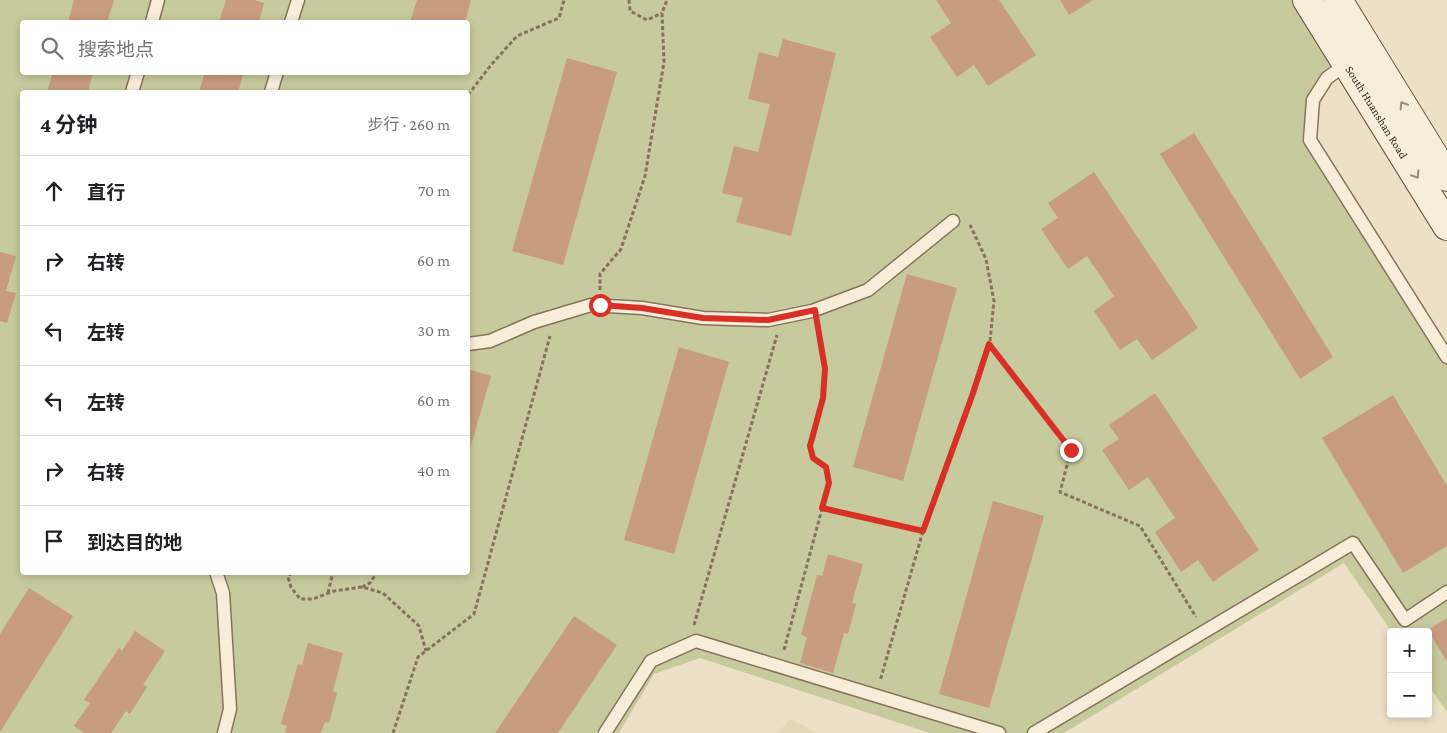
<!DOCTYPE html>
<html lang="zh">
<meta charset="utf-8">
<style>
body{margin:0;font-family:"Crimson Pro","Noto Sans SC",serif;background:#f6f6f6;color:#202124}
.controls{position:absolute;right:15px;bottom:15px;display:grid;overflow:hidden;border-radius:5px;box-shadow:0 2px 8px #0003}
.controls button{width:45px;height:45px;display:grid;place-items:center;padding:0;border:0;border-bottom:1px solid #e0e0e0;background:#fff;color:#202124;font:25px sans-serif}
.stop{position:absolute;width:15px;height:15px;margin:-11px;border:4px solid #d93025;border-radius:50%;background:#fff}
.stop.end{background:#d93025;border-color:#fff;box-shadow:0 1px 5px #0008}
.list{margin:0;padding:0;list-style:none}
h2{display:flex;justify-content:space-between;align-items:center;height:65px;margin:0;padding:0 20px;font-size:21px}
h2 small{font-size:16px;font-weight:400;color:#757577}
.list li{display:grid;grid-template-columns:32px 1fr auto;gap:15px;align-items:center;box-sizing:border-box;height:70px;padding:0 20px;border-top:1px solid #e0e0e0}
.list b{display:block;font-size:19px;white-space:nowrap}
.list em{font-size:16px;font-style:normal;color:#757577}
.icon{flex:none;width:28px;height:28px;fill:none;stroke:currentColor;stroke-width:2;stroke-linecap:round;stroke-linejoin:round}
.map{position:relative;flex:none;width:1447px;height:733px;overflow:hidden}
.search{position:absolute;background:#fff;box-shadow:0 2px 8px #0003;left:20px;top:20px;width:450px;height:55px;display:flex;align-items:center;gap:12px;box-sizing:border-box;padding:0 18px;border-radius:5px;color:#757577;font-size:19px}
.panel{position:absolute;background:#fff;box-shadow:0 2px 8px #0003;left:20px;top:90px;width:450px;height:485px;border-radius:5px}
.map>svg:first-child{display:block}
.farmland{fill:#e1d9b5}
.green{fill:#c6ca9c;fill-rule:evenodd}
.building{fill:#c89c7f}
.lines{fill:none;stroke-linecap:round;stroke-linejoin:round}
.service-casing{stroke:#87725d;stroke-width:15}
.secondary-casing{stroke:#695441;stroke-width:30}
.path{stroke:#87725d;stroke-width:3;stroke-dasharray:4 2.5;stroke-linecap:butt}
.service{stroke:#f7eeda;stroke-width:12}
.secondary{stroke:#f7eeda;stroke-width:28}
.oneway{stroke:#988c7d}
.route{stroke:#d93025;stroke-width:6}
.labels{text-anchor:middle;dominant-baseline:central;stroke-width:5;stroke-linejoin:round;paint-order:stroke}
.street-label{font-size:12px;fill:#382b20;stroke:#f4ebd6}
</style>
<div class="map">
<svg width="1447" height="733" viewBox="0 0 1447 733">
<rect width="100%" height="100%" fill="#ece0c7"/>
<polygon class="farmland" points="790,719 818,733 778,733"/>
<path class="green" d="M0,0H1307L1346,62L1313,100L1310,141L1447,357V712L1428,685V632H1392L1344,563L1064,733H930L700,658L654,674L619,733H0ZM22,22H468V72H22ZM22,92H468V572H22Z"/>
<g class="building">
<polygon points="74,0 114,0 107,22 68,22"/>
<polygon points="226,0 254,0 264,3 259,22 219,22"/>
<polygon points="417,0 471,0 465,22 410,22"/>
<polygon points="936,0 999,0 1036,55 988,86 974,65 957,77 930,37 951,23"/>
<polygon points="1060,0 1093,0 1069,15"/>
<polygon points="783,39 836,53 791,236 736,222 743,198 722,193 734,146 758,152 770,104 748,99 759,52 778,57"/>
<polygon points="567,58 617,72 563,265 512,251"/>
<polygon points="53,72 93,72 88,92 47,92"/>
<polygon points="205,72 244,72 238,92 199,92"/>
<polygon points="1194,133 1333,357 1300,379 1160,154"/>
<polygon points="1094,172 1198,328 1152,360 1137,339 1120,350 1094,311 1114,296 1087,256 1068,269 1041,229 1058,218 1048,203"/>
<polygon points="0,252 16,256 6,291 16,293 7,323 0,321"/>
<polygon points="907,274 957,288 903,481 853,467"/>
<polygon points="679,347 729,362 674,554 624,540"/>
<polygon points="468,369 491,376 468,456"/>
<polygon points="1155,393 1259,550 1213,582 1198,560 1181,572 1155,532 1175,518 1148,477 1129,490 1102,450 1119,439 1109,425"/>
<polygon points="1393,395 1447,486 1447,546 1403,573 1322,438"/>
<polygon points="993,501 1044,516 989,708 939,694"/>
<polygon points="828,554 863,564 852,603 856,604 848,634 844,633 833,673 800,663 807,637 801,635 817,575 822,576"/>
<polygon points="29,588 73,616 0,732 0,634"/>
<polygon points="574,616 617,645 558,733 495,733"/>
<polygon points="1447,618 1447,662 1428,630"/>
<polygon points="135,631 165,651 143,685 147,687 130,714 126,711 111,733 84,733 74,726 90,703 84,700 119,648 122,651"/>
<polygon points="308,643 343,653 333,691 337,693 329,723 325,722 321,733 285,733 287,726 281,724 298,664 302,665"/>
</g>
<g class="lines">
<g class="service-casing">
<g id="service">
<polyline points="152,22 158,0"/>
<polyline points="291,22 298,0"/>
<polyline points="1346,62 1341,68 1327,78 1313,100 1310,140 1447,357"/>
<polyline points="132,92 138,72"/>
<polyline points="271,92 277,72"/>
<polyline points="468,344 490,341 534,322 591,305 642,308 703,318 768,320 812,311 868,290 953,221"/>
<polyline points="216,572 223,593 230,709 224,733"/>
<polyline points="605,733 651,661 696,641 999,733"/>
<polyline points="1034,733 1353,543 1405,620 1447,592"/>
</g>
</g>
<g class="secondary-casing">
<g id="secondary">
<path id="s1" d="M1307,0L1447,226"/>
<polyline points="1338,0 1447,177"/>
</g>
</g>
<g class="path">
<polyline points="629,0 630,11 647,20 662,13"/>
<polyline points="468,95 491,65 517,36 559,18 564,0"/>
<polyline points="600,290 600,274 621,249 645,176 664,62 662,13 667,0"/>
<polyline points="989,344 1071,450 1060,492 1140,526 1196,617"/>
<polyline points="822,508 923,531 880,681"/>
<polyline points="923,531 972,396 990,341 994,301 986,259 970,225"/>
<polyline points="291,572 288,577 291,587 300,599 313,599 334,591 362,587 383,593 419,626 426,651"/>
<polyline points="362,587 370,583 377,572"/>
<polyline points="328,593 332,576 329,572"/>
<polyline points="694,625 777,335"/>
<polyline points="784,650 829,483 826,467 813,459 810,446 823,398 825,369 818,325"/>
<polyline points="393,733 418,657 474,614 550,336"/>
</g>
<use href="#service" class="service"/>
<use href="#secondary" class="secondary"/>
</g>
<defs><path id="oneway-chevron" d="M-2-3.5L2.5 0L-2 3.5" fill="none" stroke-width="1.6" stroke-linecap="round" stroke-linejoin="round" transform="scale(1.25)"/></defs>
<g class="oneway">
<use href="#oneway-chevron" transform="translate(1403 105) rotate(-122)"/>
<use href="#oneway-chevron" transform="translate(1416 175) rotate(58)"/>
</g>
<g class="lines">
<polyline class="route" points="600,305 642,308 703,318 768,320 815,310 825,369 823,398 810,446 813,458 826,467 829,483 822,508 923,531 972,396 989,344 1071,450"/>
</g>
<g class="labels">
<g class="street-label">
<text stroke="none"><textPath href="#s1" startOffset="132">South Huanshan Road</textPath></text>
</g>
</g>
</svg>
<div class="controls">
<button>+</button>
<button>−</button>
</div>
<div class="stop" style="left:600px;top:305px"></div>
<div class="stop end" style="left:1071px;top:450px"></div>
<div class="search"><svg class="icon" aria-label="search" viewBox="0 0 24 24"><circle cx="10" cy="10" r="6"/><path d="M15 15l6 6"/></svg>搜索地点</div>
<section class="panel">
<h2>4 分钟<small>步行 · 260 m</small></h2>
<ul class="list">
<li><svg class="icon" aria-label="ahead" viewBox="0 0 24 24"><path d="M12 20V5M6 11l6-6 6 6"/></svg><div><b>直行</b></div><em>70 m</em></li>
<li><svg class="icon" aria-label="right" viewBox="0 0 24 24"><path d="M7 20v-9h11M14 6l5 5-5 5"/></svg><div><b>右转</b></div><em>60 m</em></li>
<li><svg class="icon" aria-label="left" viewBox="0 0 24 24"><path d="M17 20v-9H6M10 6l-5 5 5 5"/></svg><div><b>左转</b></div><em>30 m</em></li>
<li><svg class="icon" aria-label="left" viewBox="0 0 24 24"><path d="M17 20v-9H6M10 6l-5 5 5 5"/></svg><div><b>左转</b></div><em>60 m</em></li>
<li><svg class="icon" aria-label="right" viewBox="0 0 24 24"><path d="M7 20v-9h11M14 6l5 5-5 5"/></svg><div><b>右转</b></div><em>40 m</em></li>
<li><svg class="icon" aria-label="arrive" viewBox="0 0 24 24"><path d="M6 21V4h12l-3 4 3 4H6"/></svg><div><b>到达目的地</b></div></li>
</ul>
</section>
</div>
